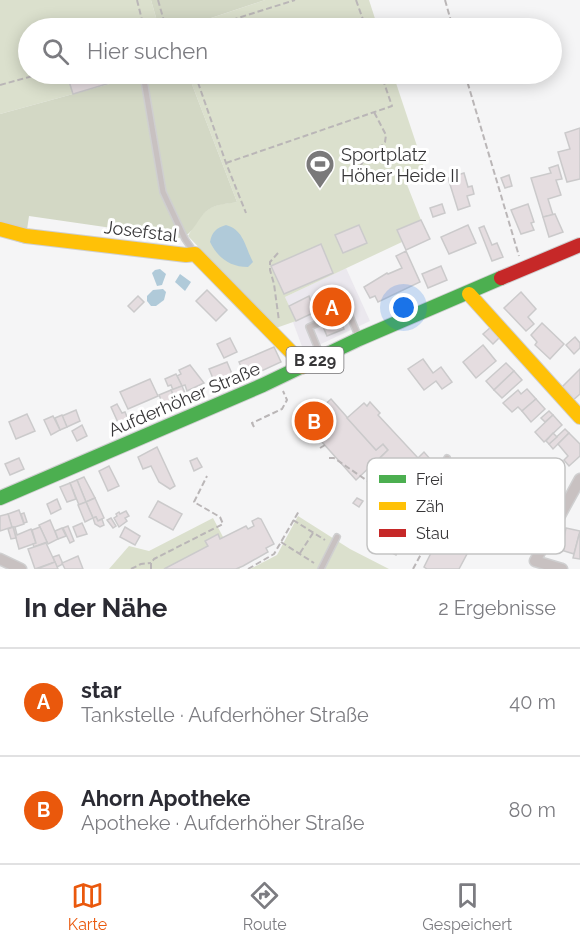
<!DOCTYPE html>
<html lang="de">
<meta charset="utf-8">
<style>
body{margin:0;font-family:Raleway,sans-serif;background:#f7f7f7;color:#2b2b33}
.you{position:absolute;left:404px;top:308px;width:21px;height:21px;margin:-15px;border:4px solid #fff;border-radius:50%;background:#1a73e8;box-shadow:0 0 0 9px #1a73e833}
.badge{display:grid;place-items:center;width:39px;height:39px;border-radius:50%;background:#ea580c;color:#fff;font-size:20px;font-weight:700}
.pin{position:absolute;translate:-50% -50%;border:3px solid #fff;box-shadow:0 2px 6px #0006}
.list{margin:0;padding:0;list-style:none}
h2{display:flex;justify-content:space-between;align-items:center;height:78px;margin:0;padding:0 24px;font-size:26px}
h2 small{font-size:20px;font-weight:400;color:#7c7c81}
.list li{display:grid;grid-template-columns:39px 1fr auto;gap:18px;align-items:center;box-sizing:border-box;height:108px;padding:0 24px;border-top:2px solid #e1e1e2}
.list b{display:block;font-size:22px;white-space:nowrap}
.list p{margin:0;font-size:20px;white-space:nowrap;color:#7c7c81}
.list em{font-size:20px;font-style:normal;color:#7c7c81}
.icon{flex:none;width:33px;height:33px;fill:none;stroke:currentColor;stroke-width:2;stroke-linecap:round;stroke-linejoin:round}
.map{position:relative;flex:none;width:580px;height:569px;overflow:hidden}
.search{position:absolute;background:#fff;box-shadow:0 3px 15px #0003;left:18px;right:18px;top:18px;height:66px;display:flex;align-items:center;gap:15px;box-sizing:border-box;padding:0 21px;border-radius:33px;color:#7c7c81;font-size:22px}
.sheet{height:294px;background:#fff}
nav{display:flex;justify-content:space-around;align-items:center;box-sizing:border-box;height:84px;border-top:2px solid #e1e1e2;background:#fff;font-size:16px;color:#7c7c81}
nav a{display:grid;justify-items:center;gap:3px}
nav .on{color:#ea580c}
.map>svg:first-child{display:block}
.built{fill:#ebe8ee}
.green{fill:#dbe0cd}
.forest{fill:#d3d8c5}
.water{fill:#b0cad9}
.building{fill:#e5dde0;stroke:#cbcacb;stroke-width:1.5}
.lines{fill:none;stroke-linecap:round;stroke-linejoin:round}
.lane-casing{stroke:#cfcfd0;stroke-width:8}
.street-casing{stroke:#cfcfd0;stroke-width:13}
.fast-casing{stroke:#cfcfd0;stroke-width:16}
.slow-casing{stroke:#cfcfd0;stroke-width:16}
.jam-casing{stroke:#cfcfd0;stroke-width:16}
.path{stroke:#bab6b7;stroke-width:2;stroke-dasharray:6 3;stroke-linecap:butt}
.lane{stroke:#c8c1c1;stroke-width:5}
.street{stroke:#c8c1c1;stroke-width:10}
.fast{stroke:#4caf50;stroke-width:14}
.slow{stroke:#ffc107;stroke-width:14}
.jam{stroke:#c62828;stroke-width:14}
.labels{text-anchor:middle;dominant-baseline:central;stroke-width:6;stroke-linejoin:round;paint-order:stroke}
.shield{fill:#fff;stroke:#737274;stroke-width:1.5}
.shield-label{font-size:16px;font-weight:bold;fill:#373638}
.poi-label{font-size:18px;fill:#373638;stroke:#fff;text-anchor:start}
.street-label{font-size:18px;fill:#373638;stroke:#fff}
.key{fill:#fff;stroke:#c3c3c3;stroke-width:1.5}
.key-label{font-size:16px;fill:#373638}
</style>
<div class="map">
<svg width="580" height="569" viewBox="0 0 580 569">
<rect width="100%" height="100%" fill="#f5f5f6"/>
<polygon class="built" points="346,268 370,321 304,352 293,322 295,321 285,297"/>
<g class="green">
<polygon points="0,0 151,0 159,28 28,28 28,74 146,74 0,114"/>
<polygon points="265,0 369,0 378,28 181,28"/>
<path d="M188,74H393L425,170L404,177L421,220L397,230L402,242L285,297L296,321L276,328L188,236C195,224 203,209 218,205C224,203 231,203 237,202Z"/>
<polygon points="298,516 350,549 389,569 250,569 277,555"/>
<polygon points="213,518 240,569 109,569 129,546 149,551"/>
</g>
<g class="forest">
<polygon points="151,0 265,0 181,28 159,28"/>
<path d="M146,74H188L237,202C227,204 216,204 208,210C197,218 194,234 181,238L29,216L25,244L0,236V114Z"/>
</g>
<g class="water">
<path d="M226,225C244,230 245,247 253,262L248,267C230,267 218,258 210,242C212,232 216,228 226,225Z"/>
<polygon points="160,269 166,274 162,285 157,286 152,273 155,270"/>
<polygon points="180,274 191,282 185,291 175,282"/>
<polygon points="163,289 166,292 164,300 156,306 151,306 147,301 147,296 153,290"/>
</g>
<g class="building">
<polygon points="87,74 108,74 110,83 73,94 68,78"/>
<polygon points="108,74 135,74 136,76 110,83"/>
<polygon points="580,128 580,179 567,182 558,152 570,149 565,133"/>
<polygon points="558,165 562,179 556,180 561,195 548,199 553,215 543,217 531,178 551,173 549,168"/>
<polygon points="464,173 468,187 472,186 474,194 467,196 470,206 458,210 448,178"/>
<polygon points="509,175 512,186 505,188 501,178"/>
<polygon points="442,204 445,213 433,217 430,208"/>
<polygon points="528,204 534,222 531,223 534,230 521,234 511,210"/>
<polygon points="555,214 563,232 549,237 543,217"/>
<polygon points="421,220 430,239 406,250 397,230"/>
<polygon points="359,225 367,243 343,253 335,235"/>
<polygon points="468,225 476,243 449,254 441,237"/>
<polygon points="484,226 492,245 497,243 503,257 492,261 479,228"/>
<polygon points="321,244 333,273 284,294 271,266"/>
<polygon points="406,251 420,282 378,302 375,296 370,298 364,287 387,273 388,274 402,268 396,256"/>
<polygon points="441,266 447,280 428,288 422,274"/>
<polygon points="335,289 340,300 333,303 344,329 327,336 316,310 315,312 296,321 289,306 309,296 311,302"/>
<polygon points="207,290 227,310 216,321 196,301"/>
<polygon points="521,292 536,309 528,317 534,324 526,331 504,308"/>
<polygon points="138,296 144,302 134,312 128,306"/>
<polygon points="542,323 564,344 550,359 535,345 537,342 531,335"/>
<polygon points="491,327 500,337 493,344 483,334"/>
<polygon points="575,337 580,343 580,348 574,354 566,345"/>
<polygon points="230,338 237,352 224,358 217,344"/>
<polygon points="483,345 496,361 476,378 463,362"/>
<polygon points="274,347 281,362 246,378 239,362"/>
<polygon points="423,359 433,373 441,367 452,382 442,389 436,381 424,390 408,369"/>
<polygon points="227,362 235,381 217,388 209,369"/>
<polygon points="506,363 514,371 494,390 486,381"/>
<polygon points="190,365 204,383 187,391 185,385 182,386 177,376 181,374 179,370"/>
<polygon points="580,369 580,394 572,401 560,389"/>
<polygon points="514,371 522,380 502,398 494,390"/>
<polygon points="176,374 182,386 173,390 171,385 168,386 165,379"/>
<polygon points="150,379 158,396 128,409 120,392"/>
<polygon points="182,386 188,400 177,404 171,390"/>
<polygon points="527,389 536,399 522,411 518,407 512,412 503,403 518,390 521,394"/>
<polygon points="171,390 177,404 165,409 159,395"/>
<polygon points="331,399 376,450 383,444 388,450 356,480 305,423"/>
<polygon points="536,399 545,409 531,422 522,411"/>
<polygon points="370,402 380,413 378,415 418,458 424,452 452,484 459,478 474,494 461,505 455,498 432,519 421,507 396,555 370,542 377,530 374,528 393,490 395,491 399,483 379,459 388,450 383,444 376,450 347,418 364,403 367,406"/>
<polygon points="117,404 122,413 125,412 129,422 120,427 111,407"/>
<polygon points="76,410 80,421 67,427 62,416"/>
<polygon points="549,411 553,415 545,422 541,418"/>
<polygon points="27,414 35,431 16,439 9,422"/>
<polygon points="62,415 67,427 60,430 55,418"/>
<polygon points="553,415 562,425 544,442 535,432"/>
<polygon points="53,416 60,430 51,435 44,420"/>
<polygon points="82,425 87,436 77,441 72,431"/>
<polygon points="565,429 569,433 553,449 549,444"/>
<polygon points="553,433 557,437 549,444 546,441"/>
<polygon points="569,433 580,444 580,456 569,466 564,460 568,456 558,444"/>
<polygon points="157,447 175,486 170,489 159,482 151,466 143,469 138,457"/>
<polygon points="19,458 24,469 10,475 5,464"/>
<polygon points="197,458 202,467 194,471 190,461"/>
<polygon points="109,466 119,486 108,491 99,471"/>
<polygon points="84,477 95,498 86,502 77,480"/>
<polygon points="77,480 86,502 79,505 70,483"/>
<polygon points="70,483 76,499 67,502 60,487"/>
<polygon points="95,498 104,518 98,521 96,517 93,518 86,502"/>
<polygon points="357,498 363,501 359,507 353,503"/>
<polygon points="455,498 461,505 465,502 484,522 459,569 427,569 424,567 444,527 435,516"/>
<polygon points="57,499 61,509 51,514 47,504"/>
<polygon points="158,501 182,514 173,530 149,517"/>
<polygon points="86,502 93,518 85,522 78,505"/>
<polygon points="19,510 24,524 12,528 8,514"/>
<polygon points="126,511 129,516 125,518 127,521 119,527 114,518 117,516 116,514 119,512 120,514"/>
<polygon points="24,513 27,522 24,523 21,514"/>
<polygon points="8,514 12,527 0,531 0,516"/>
<polygon points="96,517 98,521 102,519 104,525 100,527 95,524 93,518"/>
<polygon points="111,518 116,526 113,528 107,520"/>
<polygon points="258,518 261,519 274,544 266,548 268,552 243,566 236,569 164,569 208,546 205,541 218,534 220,539 246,526 248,529 254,526 252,521"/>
<polygon points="50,520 58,539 48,544 39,525"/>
<polygon points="82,523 87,534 77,537 73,527"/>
<polygon points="68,526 74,541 70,543 63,528"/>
<polygon points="13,527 15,527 17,535 31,529 36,543 19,549"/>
<polygon points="13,527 16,538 11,539 8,529"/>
<polygon points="40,527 47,542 34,547 33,544 36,543 32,530"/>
<polygon points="125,527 140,536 135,545 120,537"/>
<polygon points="62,528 66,536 58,539 55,531"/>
<polygon points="566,528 580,531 574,554 561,550"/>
<polygon points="579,535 580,535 580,559 573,558"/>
<polygon points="46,543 55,562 35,569 28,549"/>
<polygon points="59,555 63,564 57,567 53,557"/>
<polygon points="78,556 83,569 65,569 62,563"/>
<polygon points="55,562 58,569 37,569"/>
</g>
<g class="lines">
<g class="lane-casing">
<g id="lane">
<polyline points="143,74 163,192 185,239 194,252"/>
<polyline points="338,315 348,311 359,338"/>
<polyline points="321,356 309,327 321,322"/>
<polyline points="447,458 443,467 456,481"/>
<polyline points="470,497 483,507 491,503"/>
<polyline points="321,569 337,537"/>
</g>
</g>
<g class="street-casing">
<g id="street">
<polyline points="0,559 21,569"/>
<polyline points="562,569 535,561 580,479"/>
</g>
</g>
<g class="fast-casing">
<polyline id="fast" points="0,498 263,385 359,339 501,278"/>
</g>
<g class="slow-casing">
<g id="slow">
<polyline points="0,229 26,236 186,255 195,254 296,357 302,367"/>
<polyline points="469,294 580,417"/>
</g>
</g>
<g class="jam-casing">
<polyline id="jam" points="501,278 580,245"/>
</g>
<g class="path">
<polyline points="137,0 144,28"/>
<polyline points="158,0 166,28"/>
<polyline points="356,0 366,28"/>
<polyline points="445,0 453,28"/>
<polyline points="206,28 295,0"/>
<polyline points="195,74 226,163 246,213"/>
<polyline points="465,74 519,256"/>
<polyline points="151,79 171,74"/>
<polyline points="0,85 40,74"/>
<polyline points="226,163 392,106 381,74"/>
<polyline points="350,182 368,154 380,148 385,142 386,135 374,112"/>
<polyline points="278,253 270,262 270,270 274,284 279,321"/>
<polyline points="254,427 252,423 282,409 287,400 283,391"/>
<polyline points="320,448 325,445"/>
<polyline points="329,458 334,458 369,482"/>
<polyline points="377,460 380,468"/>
<circle cx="379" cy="478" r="10"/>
<polyline points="389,482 397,487"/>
<polyline points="485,516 492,527"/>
<polyline points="293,520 325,540"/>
<polyline points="281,542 314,563"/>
<polyline points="300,553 313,533"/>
<polyline points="131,569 141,564 151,563"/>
<polyline points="151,569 151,563 154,559 223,524 220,517 194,502 207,476"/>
<polyline points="248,569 274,554 299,511"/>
<polyline points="413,569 439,521"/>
</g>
<use href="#lane" class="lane"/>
<use href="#street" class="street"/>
<use href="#fast" class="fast"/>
<use href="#slow" class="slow"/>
<use href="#jam" class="jam"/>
</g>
<defs>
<g id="stadium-pin" transform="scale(1.5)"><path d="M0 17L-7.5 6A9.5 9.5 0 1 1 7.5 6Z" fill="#7a797a" stroke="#fff"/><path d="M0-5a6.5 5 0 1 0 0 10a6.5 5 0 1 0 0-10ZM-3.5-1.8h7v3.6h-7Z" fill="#fff"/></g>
</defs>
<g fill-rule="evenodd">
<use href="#stadium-pin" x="320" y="164"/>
</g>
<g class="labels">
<rect class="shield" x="286.5" y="347" width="57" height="26" rx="4.5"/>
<g class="shield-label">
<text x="315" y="360">B 229</text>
</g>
<g class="poi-label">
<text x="341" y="154">Sportplatz<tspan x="341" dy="21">Höher Heide II</tspan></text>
</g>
<g class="street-label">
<text transform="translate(141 231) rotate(7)">Josefstal</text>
<text transform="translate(184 399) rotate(-23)">Aufderhöher Straße</text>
</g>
</g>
<rect x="367" y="458" width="198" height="96" rx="9" class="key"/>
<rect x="379" y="475" width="27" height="8" fill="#4caf50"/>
<rect x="379" y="502" width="27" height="8" fill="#ffc107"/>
<rect x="379" y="529" width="27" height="8" fill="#c62828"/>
<g class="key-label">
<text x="416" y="485">Frei</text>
<text x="416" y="512">Zäh</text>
<text x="416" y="539">Stau</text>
</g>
</svg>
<div class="you"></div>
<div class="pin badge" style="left:332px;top:307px">A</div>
<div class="pin badge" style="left:314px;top:421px">B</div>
<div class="search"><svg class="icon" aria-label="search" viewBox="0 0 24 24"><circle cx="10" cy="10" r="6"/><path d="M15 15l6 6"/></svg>Hier suchen</div>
</div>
<section class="sheet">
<h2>In der Nähe<small>2 Ergebnisse</small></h2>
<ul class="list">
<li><span class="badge">A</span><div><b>star</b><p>Tankstelle · Aufderhöher Straße</p></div><em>40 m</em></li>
<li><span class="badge">B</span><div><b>Ahorn Apotheke</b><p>Apotheke · Aufderhöher Straße</p></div><em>80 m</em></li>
</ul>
</section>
<nav>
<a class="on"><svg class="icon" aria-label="map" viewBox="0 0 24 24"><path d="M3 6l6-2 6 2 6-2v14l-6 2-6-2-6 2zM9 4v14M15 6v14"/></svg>Karte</a>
<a><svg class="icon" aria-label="directions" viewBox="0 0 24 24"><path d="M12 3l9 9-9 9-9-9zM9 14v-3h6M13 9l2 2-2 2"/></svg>Route</a>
<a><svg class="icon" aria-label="saved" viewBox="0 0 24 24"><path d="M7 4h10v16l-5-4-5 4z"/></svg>Gespeichert</a>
</nav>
